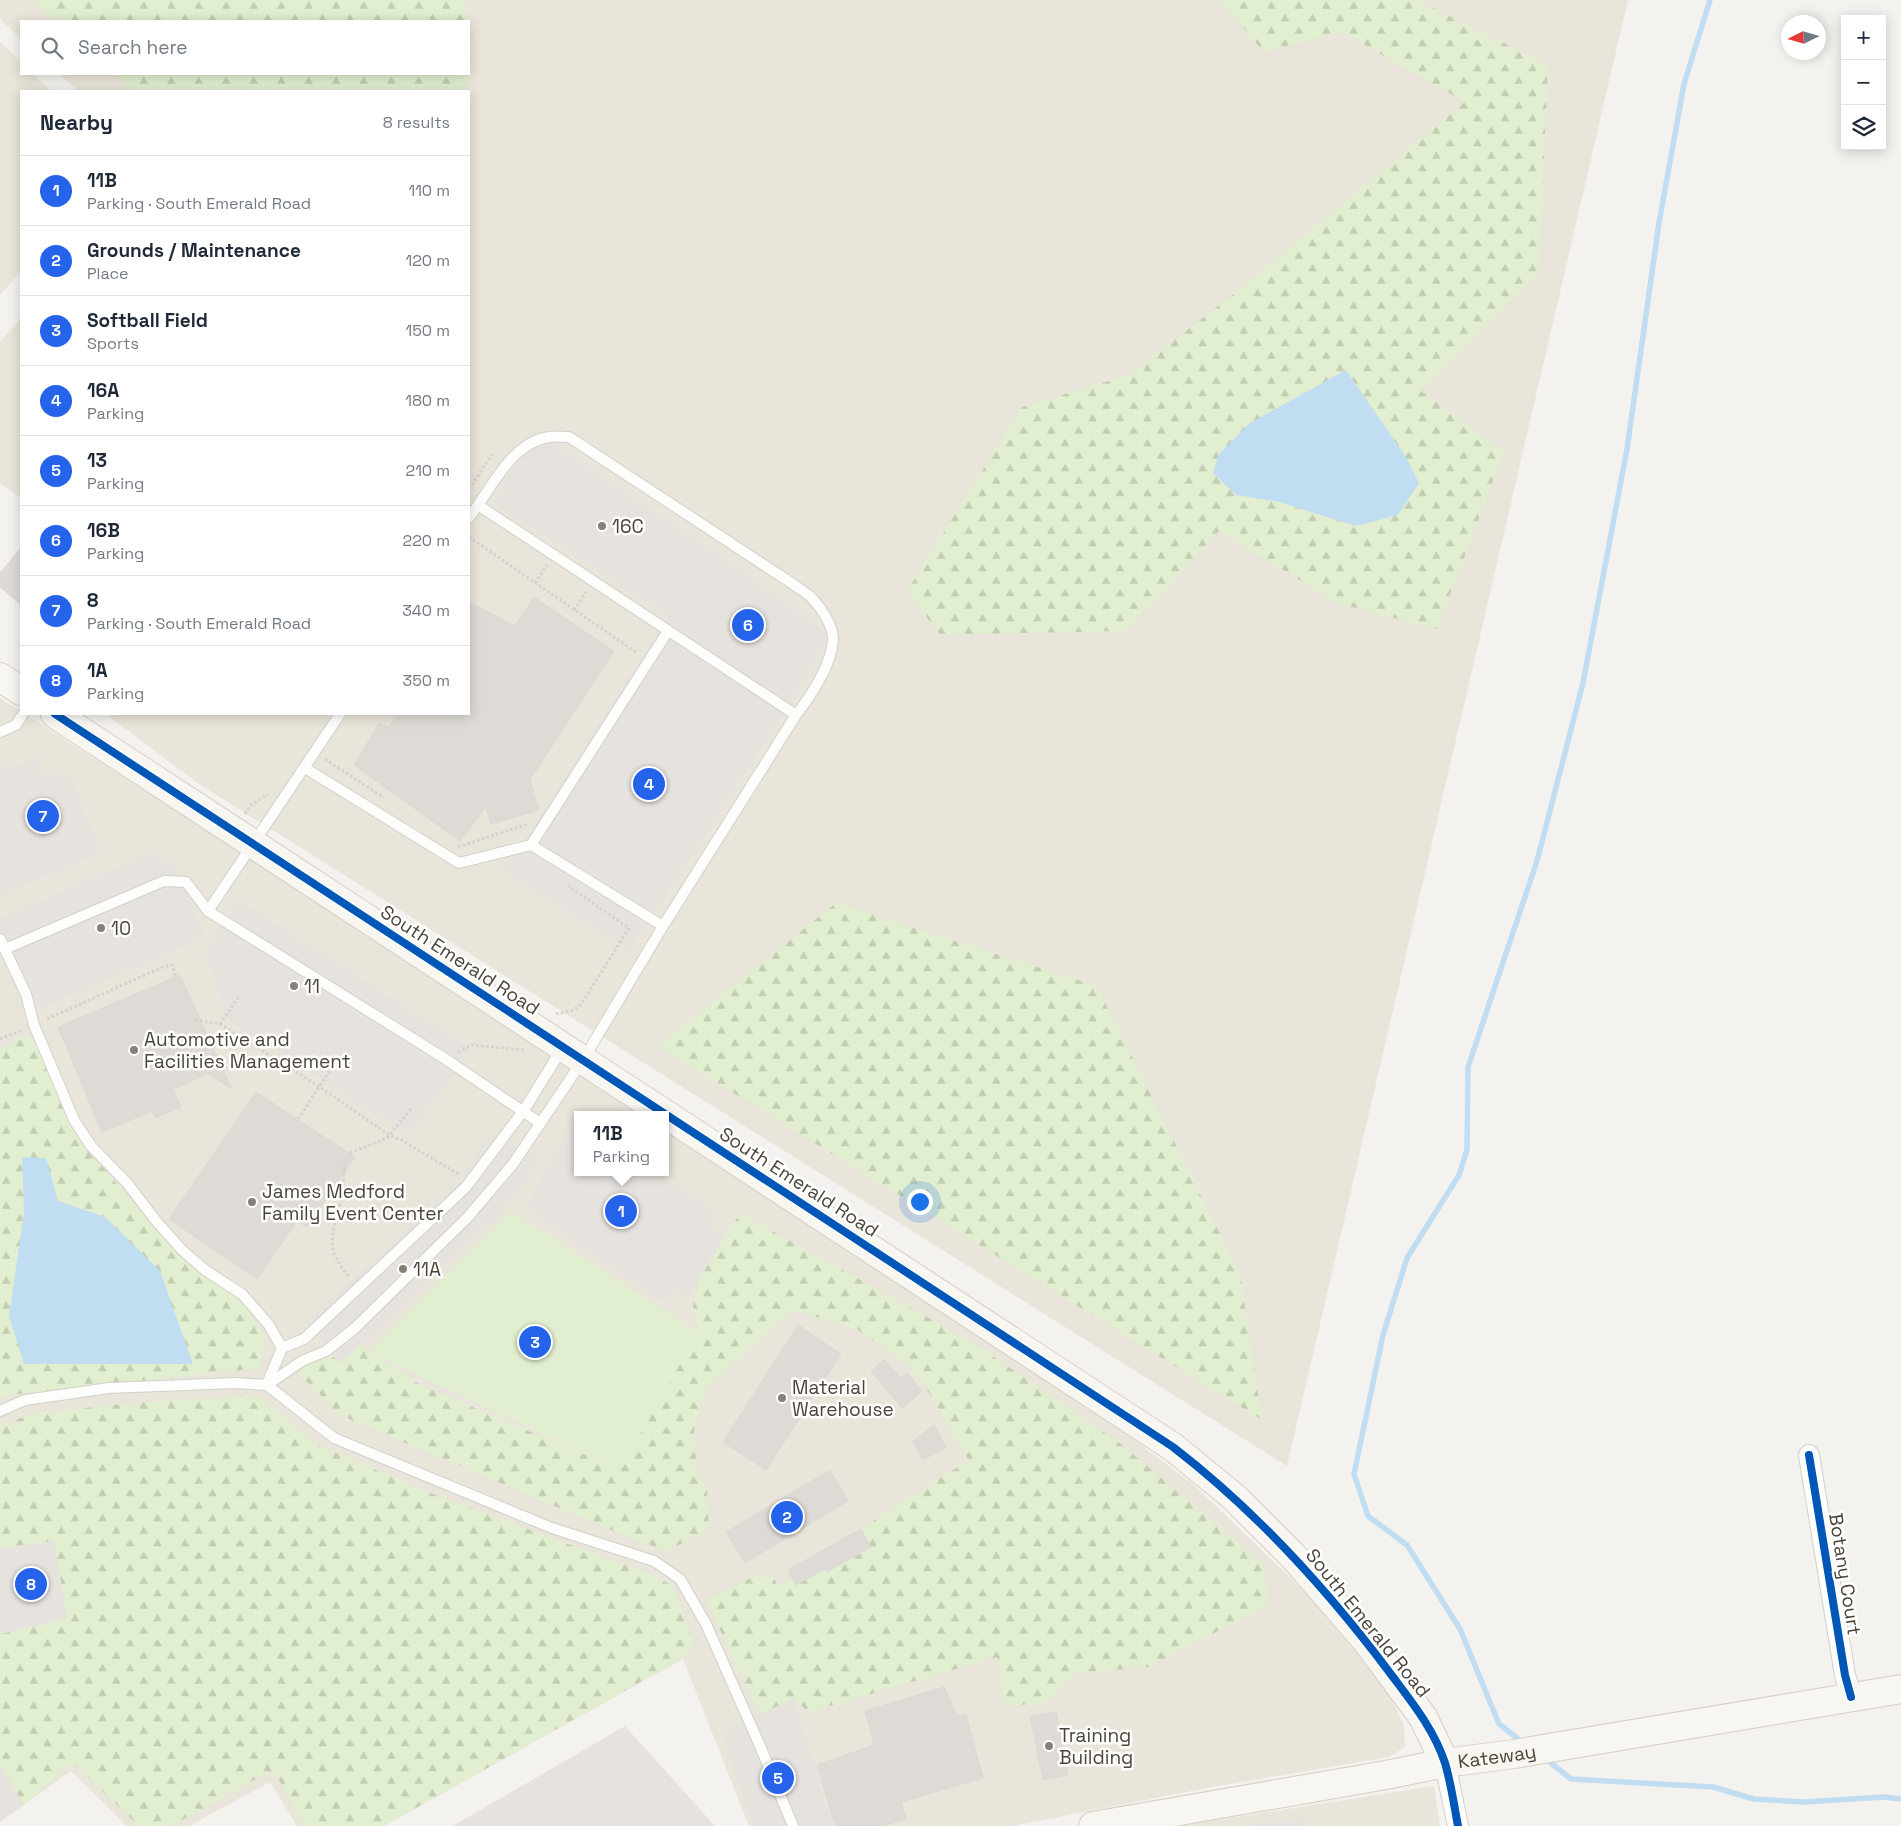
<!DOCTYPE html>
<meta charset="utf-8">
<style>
body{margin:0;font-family:"Space Grotesk",sans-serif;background:#f6f6f7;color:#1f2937}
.controls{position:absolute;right:15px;top:15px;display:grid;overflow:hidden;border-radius:0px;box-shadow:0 2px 12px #0003}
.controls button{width:45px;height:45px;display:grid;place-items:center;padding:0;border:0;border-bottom:1px solid #e0e1e3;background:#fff;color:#1f2937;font:25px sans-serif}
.compass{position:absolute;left:1781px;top:15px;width:45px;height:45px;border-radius:50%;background:#fff;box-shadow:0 2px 12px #0003;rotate:265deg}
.you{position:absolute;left:919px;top:1201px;width:18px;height:18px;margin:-12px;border:4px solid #fff;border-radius:50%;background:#1a73e8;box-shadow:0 0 0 8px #1a73e833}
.badge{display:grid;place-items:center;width:32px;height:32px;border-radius:50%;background:#2563eb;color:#fff;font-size:16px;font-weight:700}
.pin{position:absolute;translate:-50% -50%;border:2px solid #fff;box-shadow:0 1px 5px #0006}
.popup{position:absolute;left:574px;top:1111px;width:95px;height:65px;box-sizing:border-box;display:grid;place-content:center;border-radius:0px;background:#fff;filter:drop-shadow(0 1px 4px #0005);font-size:16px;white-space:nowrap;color:#747a83}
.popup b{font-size:19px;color:#1f2937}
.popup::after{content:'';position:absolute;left:50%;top:100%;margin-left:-10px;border:10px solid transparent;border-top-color:#fff}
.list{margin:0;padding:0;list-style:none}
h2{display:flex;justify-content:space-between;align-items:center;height:65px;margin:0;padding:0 20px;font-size:21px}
h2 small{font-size:16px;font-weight:400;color:#747a83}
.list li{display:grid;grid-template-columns:32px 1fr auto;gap:15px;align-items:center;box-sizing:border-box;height:70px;padding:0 20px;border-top:1px solid #e0e1e3}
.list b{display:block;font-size:19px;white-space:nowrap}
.list p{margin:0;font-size:16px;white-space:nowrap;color:#747a83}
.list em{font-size:16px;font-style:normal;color:#747a83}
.icon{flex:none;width:28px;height:28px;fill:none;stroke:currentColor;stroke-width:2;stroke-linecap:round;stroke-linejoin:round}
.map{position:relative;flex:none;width:1901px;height:1826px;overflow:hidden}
.search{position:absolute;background:#fff;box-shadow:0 2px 12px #0003;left:20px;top:20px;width:450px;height:55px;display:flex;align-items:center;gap:12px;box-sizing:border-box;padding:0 18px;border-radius:0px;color:#747a83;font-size:19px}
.panel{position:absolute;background:#fff;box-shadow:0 2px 12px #0003;left:20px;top:90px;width:450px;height:625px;border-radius:0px}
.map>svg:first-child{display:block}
.education{fill:#eae5da}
.forest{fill:url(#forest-firs)}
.garden{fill:#e1eecf}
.parking{fill:#e6e3df}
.water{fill:#c0ddf1}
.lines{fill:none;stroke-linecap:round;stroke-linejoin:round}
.stream{stroke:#c0ddf1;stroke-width:5.5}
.building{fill:#dedbd6;stroke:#dcd9d4}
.lane-casing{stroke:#d2d0cb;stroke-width:12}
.street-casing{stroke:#d2d0cb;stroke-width:22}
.secondary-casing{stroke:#d3cfc5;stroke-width:30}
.path{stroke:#d3d2cc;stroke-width:3;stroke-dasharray:2.5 2.5;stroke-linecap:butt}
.lane{stroke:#fdfdfc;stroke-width:10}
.street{stroke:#fdfdfc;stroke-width:20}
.secondary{stroke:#f7f6f1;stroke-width:28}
.cycleway-casing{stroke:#fff;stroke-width:11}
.cycleway{stroke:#0057b8;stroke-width:8}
.poi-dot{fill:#868178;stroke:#fff;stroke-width:2}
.labels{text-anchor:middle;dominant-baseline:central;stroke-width:5;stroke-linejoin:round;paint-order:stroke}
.poi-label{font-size:19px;fill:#4b4439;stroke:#fff;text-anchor:start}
.street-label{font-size:19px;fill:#4b4439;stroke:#fff}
</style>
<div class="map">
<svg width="1901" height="1826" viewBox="0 0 1901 1826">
<defs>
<pattern id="forest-firs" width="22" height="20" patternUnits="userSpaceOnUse" patternTransform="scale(1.25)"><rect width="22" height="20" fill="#e1eecf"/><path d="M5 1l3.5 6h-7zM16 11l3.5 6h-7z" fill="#c3cdb2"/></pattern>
</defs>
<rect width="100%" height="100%" fill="#f4f2ee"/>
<g class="education">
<polygon points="0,0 1628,0 1287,1466 199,784 106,714 469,714 469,91 78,91 59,74 469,74 469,21 21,21 21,39 0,19"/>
<polygon points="0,42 21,62 21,74 33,74 51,91 21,91 21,271 0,295"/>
<polygon points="21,318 21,498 0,483 0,342"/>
<polygon points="0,698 223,841 639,1115 577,1115 577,1172 665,1172 665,1132 1114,1425 1193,1484 1308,1595 1359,1656 1392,1700 1404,1726 1405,1747 1389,1757 1207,1788 1012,1826 749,1826 683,1659 384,1826 297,1826 270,1782 189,1826 127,1826 71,1771 0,1822"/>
<polygon points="1434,1786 1440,1826 1178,1826"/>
</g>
<g class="forest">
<polygon points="32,0 466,0 466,21 56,21"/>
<polygon points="1219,0 1417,0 1548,65 1539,272 1421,391 1504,452 1437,629 1337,603 1219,531 1126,631 940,635 907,591 1022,407 1129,375 1244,286 1465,102 1342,32 1264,52"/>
<polygon points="113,74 467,74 467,91 133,91"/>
<polygon points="836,903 1097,986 1240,1274 1262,1420 658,1046"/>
<polygon points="30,1035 86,1148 169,1244 241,1298 264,1335 260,1368 9,1395 0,1399 0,1049"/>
<polygon points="740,1213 974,1343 1121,1444 1265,1566 1268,1605 1149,1667 1076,1673 1046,1703 1005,1706 997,1657 809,1712 794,1699 760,1714 706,1600 755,1576 774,1578 778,1586 793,1579 796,1584 825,1569 827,1572 871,1548 861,1529 941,1477 969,1461 933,1399 910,1366 858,1330 794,1310 763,1335 705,1390 693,1435 698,1474 707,1490 709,1530 666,1551 606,1528 340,1415 299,1374 302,1361 326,1351 341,1363 362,1344 368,1352 421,1385 620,1470 698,1332 693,1304 700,1278"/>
<polygon points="257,1395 316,1444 425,1491 646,1573 672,1585 694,1641 683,1658 384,1826 305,1826 273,1770 171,1826 139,1826 72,1762 24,1805 0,1764 0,1634 67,1619 54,1541 0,1548 0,1426 32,1414 122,1404"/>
</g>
<polygon class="garden" points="511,1211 698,1332 620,1470 368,1352"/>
<g class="parking">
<polygon points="536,432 710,549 827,633 794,698 629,952 504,870 669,616 493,503"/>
<polygon points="36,756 45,775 54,771 72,779 101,853 0,896 0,772"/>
<polygon points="151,853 174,863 206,937 27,1015 0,951 0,918"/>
<polygon points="239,900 471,1049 409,1136 226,1018 205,953"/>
<polygon points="575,1120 577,1122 577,1172 654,1172 718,1214 709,1226 725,1235 688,1299 672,1288 663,1302 525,1208"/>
<polygon points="489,1134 543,1158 500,1214 341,1363 305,1323 462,1178"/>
<polygon points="54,1541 67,1619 0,1634 0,1548"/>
<polygon points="794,1699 832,1826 753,1826 722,1731"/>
<polygon points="625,1726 715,1826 453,1826"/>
<polygon points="0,1764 24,1805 0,1820"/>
<polygon points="1304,1817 1306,1826 1249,1826"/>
</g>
<g class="water">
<polygon points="1346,370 1406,457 1419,483 1398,515 1356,526 1279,502 1236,495 1213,473 1219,454 1250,423"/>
<polygon points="22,1157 46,1158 58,1201 105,1217 160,1271 193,1364 24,1364 9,1316 24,1212"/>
</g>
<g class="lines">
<g class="stream">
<polyline points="1517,1738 1499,1724 1460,1629 1407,1545 1368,1516 1354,1474 1383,1335 1407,1258 1459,1175 1467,1150 1468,1067 1537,861 1583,683 1627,449 1659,223 1684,84 1710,0"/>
<polyline points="1551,1763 1571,1779 1713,1787 1754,1799 1804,1802 1884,1797 1901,1799"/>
</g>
</g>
<g class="building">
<polygon points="21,548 21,605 0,587 0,573"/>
<polygon points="534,597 614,651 530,780 539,810 491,824 486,807 460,841 354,765 379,723 389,727 398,714 469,714 469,602 515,626"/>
<polygon points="180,975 232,1089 208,1074 173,1089 181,1107 155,1118 152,1111 102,1132 58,1027"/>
<polygon points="256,1092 355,1157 307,1227 297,1221 257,1279 169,1219"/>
<polygon points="798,1325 841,1354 766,1470 723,1442"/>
<polygon points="884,1359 901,1378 907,1373 922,1391 902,1408 871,1371"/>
<polygon points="934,1425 946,1447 923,1460 913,1441"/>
<polygon points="830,1470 848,1501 745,1563 726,1532"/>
<polygon points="861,1529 871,1547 827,1572 825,1569 796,1585 788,1570"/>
<polygon points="944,1687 957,1716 966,1715 983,1778 901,1802 906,1819 882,1826 835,1826 817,1765 874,1745 865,1711"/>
<polygon points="1056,1712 1068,1775 1043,1780 1030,1717"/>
</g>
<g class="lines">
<g class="lane-casing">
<g id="lane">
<path d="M478,505C496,479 515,442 549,437C556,436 563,437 569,437L793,584C799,589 807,593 812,598C821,608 833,625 833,639C832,664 811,696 796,715"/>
<polyline points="0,732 16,725 23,714"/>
<polyline points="305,768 459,863 531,845 663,926"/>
<polyline points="531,845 668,631"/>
<polyline points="208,911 340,714"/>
<polyline points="0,939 26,994 34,1025 74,1120 91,1146 127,1183 157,1222 182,1250 205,1270 242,1294 269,1325 282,1348"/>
<polyline points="5,949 164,881 186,882 208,911 444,1058 540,1123"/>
<polyline points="267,1384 282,1348 304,1339 466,1187 524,1110 562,1049"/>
<polyline points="267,1385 302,1361 326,1351 355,1328 468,1217 513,1164 583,1060 663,926 796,715 478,505 469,518"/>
<polyline points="0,1411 25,1400 109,1388 235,1383 267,1385 334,1438 552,1528 654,1561 680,1579 706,1624 760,1746 793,1826"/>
</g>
</g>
<g class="street-casing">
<g id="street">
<polyline points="1809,1455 1845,1675 1851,1697"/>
<polyline points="1445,1763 1458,1826"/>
</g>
</g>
<g class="secondary-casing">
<g id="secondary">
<polyline points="0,677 21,691"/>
<polyline points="55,714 1173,1447 1234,1497 1293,1556 1365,1639 1423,1717 1445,1763"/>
<path id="s1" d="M1093,1826L1386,1775L1445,1763L1514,1754L1901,1689"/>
</g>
</g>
<g class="path">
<polyline points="472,485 492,454"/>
<polyline points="469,537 637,653"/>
<polyline points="535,583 547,565"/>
<polyline points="574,610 586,592"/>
<polyline points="325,759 384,798"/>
<polyline points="245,814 251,805 268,794"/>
<polyline points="458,847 528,824"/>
<polyline points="556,1014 574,1010 582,1003 629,928 568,886"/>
<polyline points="47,1019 163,967 172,965 176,977"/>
<polyline points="195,1020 220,1024 320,1087 389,1135 401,1140 460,1175"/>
<polyline points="220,1024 240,995"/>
<polyline points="0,1039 23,1030"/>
<polyline points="458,1052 471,1045 525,1050"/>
<polyline points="298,1119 337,1060"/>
<polyline points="350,1153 387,1138 411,1109"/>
<path d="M345,1164C343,1175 344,1187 341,1199C334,1236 322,1245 350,1278"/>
</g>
<use href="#lane" class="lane"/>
<use href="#street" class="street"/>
<use href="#secondary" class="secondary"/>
<g class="cycleway-casing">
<g id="cycleway">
<path d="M55,714L1173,1447C1256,1511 1327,1589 1390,1673C1411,1701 1434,1729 1445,1763C1451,1783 1454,1805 1458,1826"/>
<polyline points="1809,1455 1845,1675 1851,1697"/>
</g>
</g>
<use href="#cycleway" class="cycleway"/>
</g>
<g class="poi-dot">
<circle cx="602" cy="526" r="5"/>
<circle cx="101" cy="928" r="5"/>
<circle cx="294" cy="986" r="5"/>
<circle cx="134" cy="1050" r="5"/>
<circle cx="252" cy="1202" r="5"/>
<circle cx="403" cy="1269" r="5"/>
<circle cx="782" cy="1398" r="5"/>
<circle cx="1049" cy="1746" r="5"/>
</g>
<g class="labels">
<g class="poi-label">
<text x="612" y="526">16C</text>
<text x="111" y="928">10</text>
<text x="304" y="986">11</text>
<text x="144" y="1039">Automotive and<tspan x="144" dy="22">Facilities Management</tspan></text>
<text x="262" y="1191">James Medford<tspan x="262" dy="22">Family Event Center</tspan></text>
<text x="413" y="1269">11A</text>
<text x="792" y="1387">Material<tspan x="792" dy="22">Warehouse</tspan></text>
<text x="1059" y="1735">Training<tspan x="1059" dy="22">Building</tspan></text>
</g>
<g class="street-label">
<text transform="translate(460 960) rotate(33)">South Emerald Road</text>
<text transform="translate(799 1182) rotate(33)">South Emerald Road</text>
<text transform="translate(1845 1574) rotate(81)">Botany Court</text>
<text transform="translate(1368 1623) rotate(51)">South Emerald Road</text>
<text stroke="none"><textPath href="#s1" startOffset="410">Kateway</textPath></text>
</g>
</g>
</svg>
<div class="controls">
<button>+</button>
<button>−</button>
<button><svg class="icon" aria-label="layers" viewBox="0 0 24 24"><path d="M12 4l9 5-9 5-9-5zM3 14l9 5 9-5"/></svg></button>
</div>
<svg class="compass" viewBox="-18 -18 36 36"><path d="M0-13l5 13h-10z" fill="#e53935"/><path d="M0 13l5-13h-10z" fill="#747a83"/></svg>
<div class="you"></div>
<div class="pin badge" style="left:621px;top:1211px">1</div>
<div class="popup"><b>11B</b>Parking</div>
<div class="pin badge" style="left:787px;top:1517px">2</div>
<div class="pin badge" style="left:535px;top:1342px">3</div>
<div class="pin badge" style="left:649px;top:784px">4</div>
<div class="pin badge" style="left:778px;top:1778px">5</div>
<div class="pin badge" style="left:748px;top:625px">6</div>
<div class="pin badge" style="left:43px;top:816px">7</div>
<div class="pin badge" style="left:31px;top:1584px">8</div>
<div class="search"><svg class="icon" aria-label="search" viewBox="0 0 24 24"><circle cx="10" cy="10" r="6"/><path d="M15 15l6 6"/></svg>Search here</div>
<section class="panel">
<h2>Nearby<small>8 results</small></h2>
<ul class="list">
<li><span class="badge">1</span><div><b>11B</b><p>Parking · South Emerald Road</p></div><em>110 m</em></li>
<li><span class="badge">2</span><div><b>Grounds / Maintenance</b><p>Place</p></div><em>120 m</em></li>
<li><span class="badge">3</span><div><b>Softball Field</b><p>Sports</p></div><em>150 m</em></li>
<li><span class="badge">4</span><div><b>16A</b><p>Parking</p></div><em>180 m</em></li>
<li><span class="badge">5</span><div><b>13</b><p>Parking</p></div><em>210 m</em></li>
<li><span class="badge">6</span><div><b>16B</b><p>Parking</p></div><em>220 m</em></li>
<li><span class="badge">7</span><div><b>8</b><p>Parking · South Emerald Road</p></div><em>340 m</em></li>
<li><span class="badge">8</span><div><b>1A</b><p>Parking</p></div><em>350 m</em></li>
</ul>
</section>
</div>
